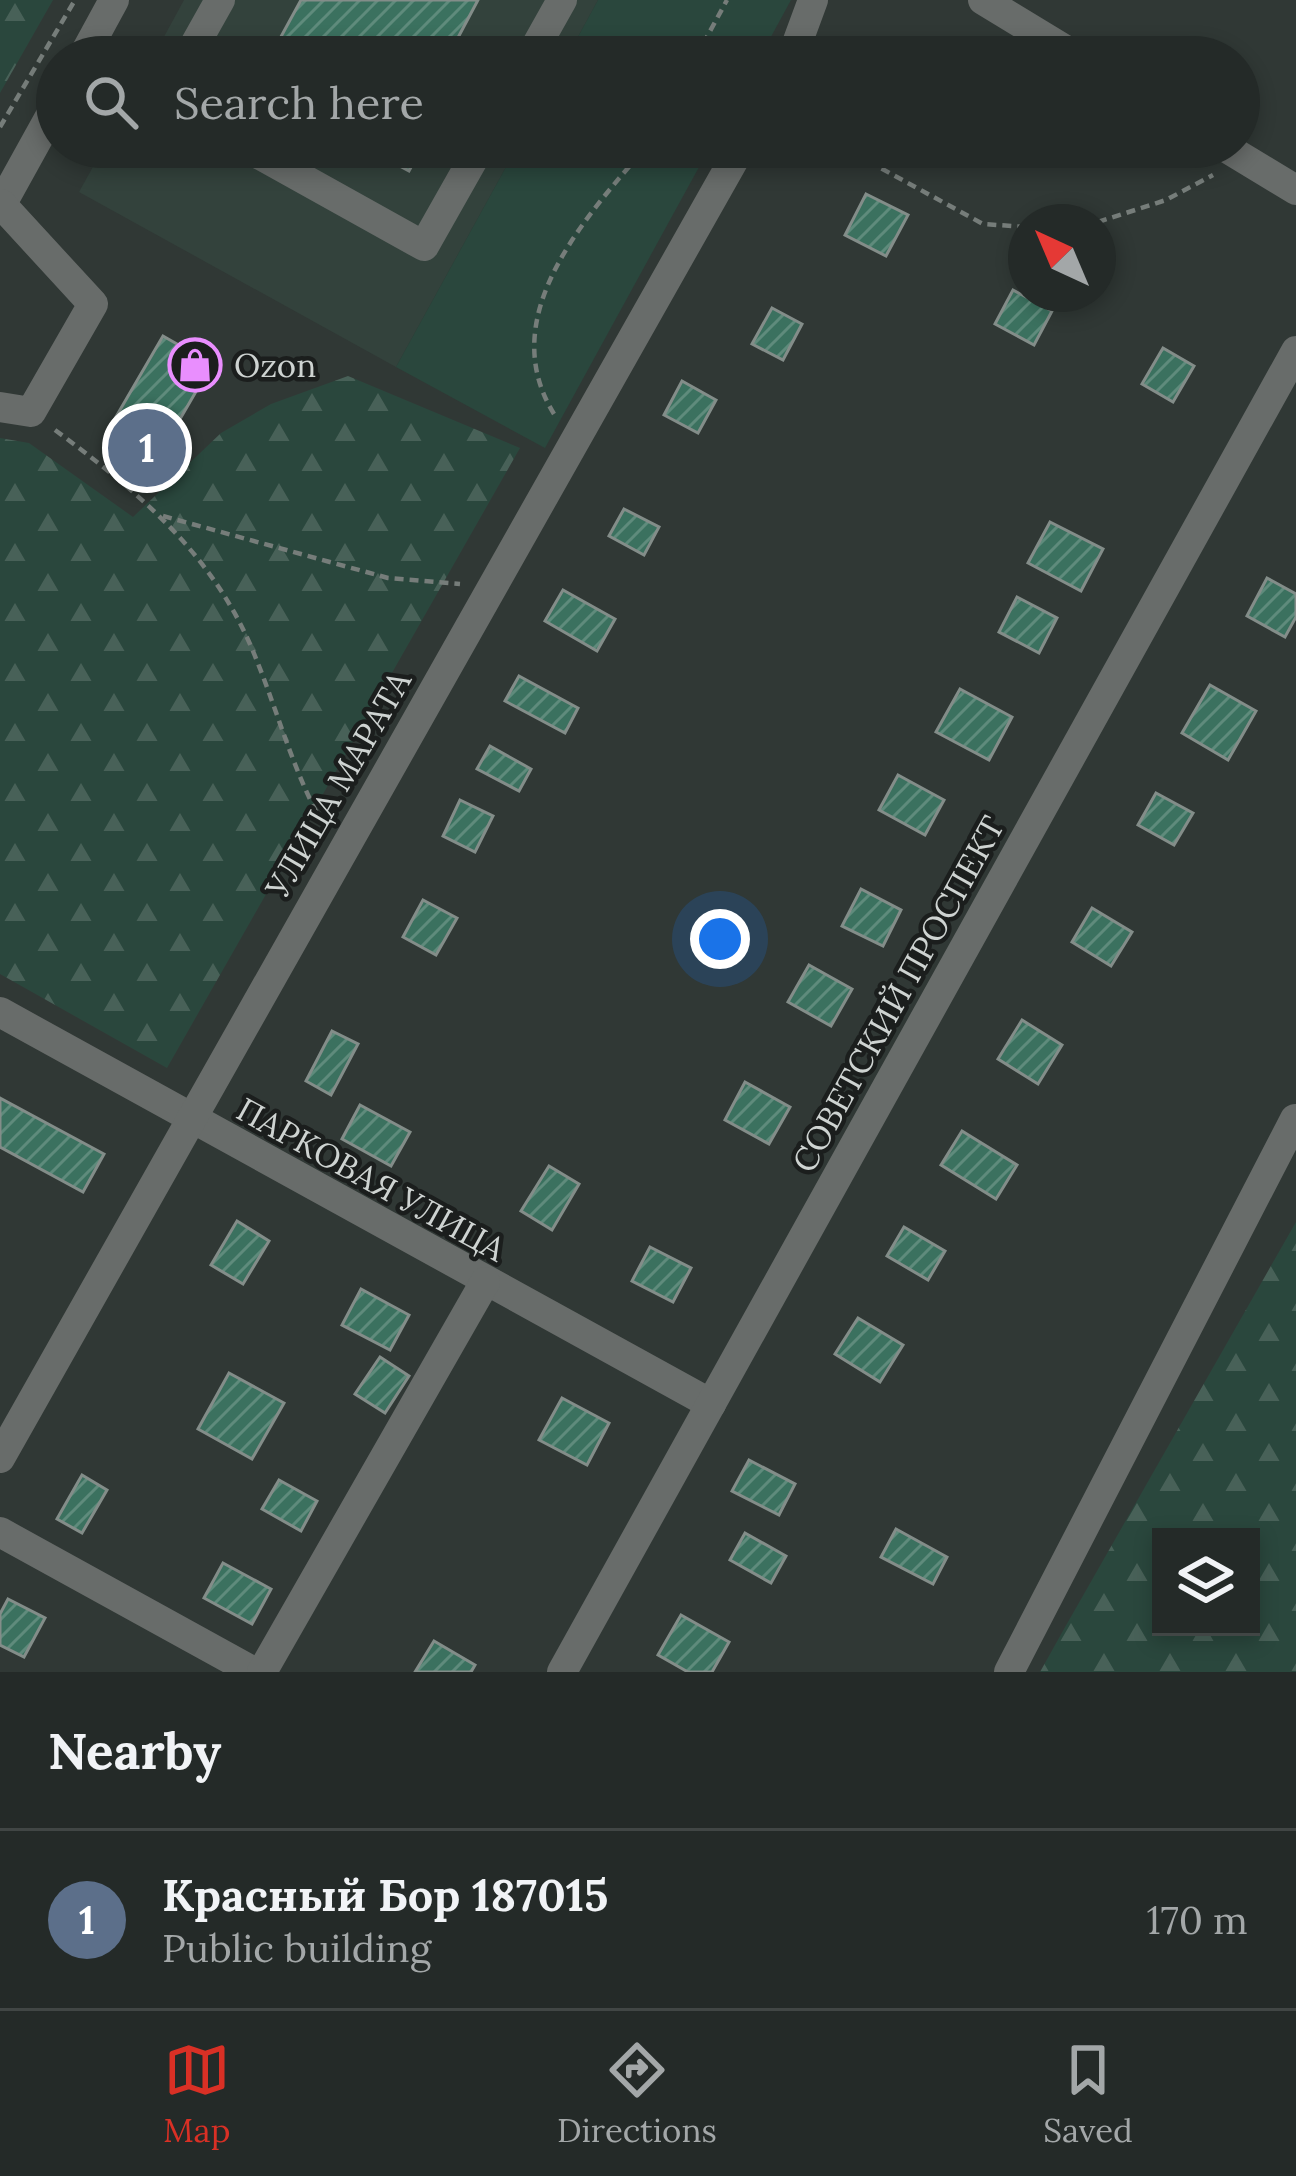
<!DOCTYPE html>
<meta charset="utf-8">
<style>
body{margin:0;font-family:Lora,serif;background:#2c3230;color:#f1f3f6}
.controls{position:absolute;right:36px;bottom:36px;display:grid;overflow:hidden;border-radius:0px;box-shadow:0 6px 18px #0003}
.controls button{width:108px;height:108px;display:grid;place-items:center;padding:0;border:0;border-bottom:3px solid #414645;background:#242a28;color:#f1f3f6;font:60px sans-serif}
.compass{position:absolute;left:1008px;top:204px;width:108px;height:108px;border-radius:50%;background:#242a28;box-shadow:0 6px 18px #0003;rotate:316deg}
.you{position:absolute;left:720px;top:939px;width:42px;height:42px;margin:-30px;border:9px solid #fff;border-radius:50%;background:#1a73e8;box-shadow:0 0 0 18px #1a73e833}
.badge{display:grid;place-items:center;width:78px;height:78px;border-radius:50%;background:#d93025;color:#fff;font-size:39px;font-weight:700}
.pin{position:absolute;translate:-50% -50%;border:6px solid #fff;box-shadow:0 3px 12px #0006}
.list{margin:0;padding:0;list-style:none}
h2{display:flex;justify-content:space-between;align-items:center;height:156px;margin:0;padding:0 48px;font-size:51px}
h2 small{font-size:39px;font-weight:400;color:#a3a7a8}
.list li{display:grid;grid-template-columns:78px 1fr auto;gap:36px;align-items:center;box-sizing:border-box;height:180px;padding:0 48px;border-top:3px solid #414645}
.list b{display:block;font-size:45px;white-space:nowrap}
.list p{margin:0;font-size:39px;white-space:nowrap;color:#a3a7a8}
.list em{font-size:39px;font-style:normal;color:#a3a7a8}
.icon{flex:none;width:66px;height:66px;fill:none;stroke:currentColor;stroke-width:2;stroke-linecap:round;stroke-linejoin:round}
.map{position:relative;flex:none;width:1296px;height:1672px;overflow:hidden}
.search{position:absolute;background:#242a28;box-shadow:0 6px 18px #0003;left:36px;right:36px;top:36px;height:132px;display:flex;align-items:center;gap:30px;box-sizing:border-box;padding:0 42px;border-radius:66px;color:#a3a7a8;font-size:45px}
.sheet{height:336px;background:#242a28}
nav{display:flex;justify-content:space-around;align-items:center;box-sizing:border-box;height:168px;border-top:3px solid #414645;background:#242a28;font-size:33px;color:#a3a7a8}
nav a{display:grid;justify-items:center;gap:6px}
nav .on{color:#d93025}
.map>svg:first-child{display:block}
.built{fill:#33423c}
.green{fill:#2a473d}
.forest{fill:url(#forest-firs);fill-rule:evenodd}
.building{fill:url(#building-hatch);stroke:#838d89;stroke-width:3}
.lines{fill:none;stroke-linecap:round;stroke-linejoin:round}
.path{stroke:#767d7a;stroke-width:4.5;stroke-dasharray:9 6;stroke-linecap:butt}
.minor{stroke:#686c6a;stroke-width:30}
.labels{text-anchor:middle;dominant-baseline:central;stroke-width:9;stroke-linejoin:round;paint-order:stroke}
.poi-label{font-size:33px;fill:#ced3d1;stroke:#1b1e1d;text-anchor:start}
.street-label{font-size:33px;fill:#ced3d1;stroke:#1b1e1d}
</style>
<div class="map">
<svg width="1296" height="1672" viewBox="0 0 1296 1672">
<defs>
<pattern id="forest-firs" width="22" height="20" patternUnits="userSpaceOnUse" patternTransform="scale(3)"><rect width="22" height="20" fill="#2a473d"/><path d="M5 1l3.5 6h-7zM16 11l3.5 6h-7z" fill="#486158"/></pattern>
<pattern id="building-hatch" width="6" height="6" patternUnits="userSpaceOnUse" patternTransform="scale(3)"><rect width="6" height="6" fill="#3b715f"/><path d="M-1 1l2-2M0 6l6-6M5 7l2-2" fill="none" stroke="#5f8b7c"/></pattern>
</defs>
<rect width="100%" height="100%" fill="#303835"/>
<g class="built">
<polygon points="184,0 598,0 567,57 153,57"/>
<polygon points="104,147 517,147 396,367 79,192"/>
</g>
<g class="green">
<polygon points="598,0 791,0 760,57 567,57"/>
<polygon points="517,147 710,147 545,448 396,367"/>
</g>
<g class="forest">
<polygon points="0,0 53,0 0,93"/>
<polygon points="348,376 520,448 167,1068 0,974 0,438 29,443 133,517 221,433 271,404"/>
<path d="M1296,1222V1672H1040L1064,1629ZM1251,1537V1627H1161V1537Z"/>
</g>
<g class="building">
<polygon points="301,0 478,0 453,47 471,57 234,57 243,40 271,55"/>
<polygon points="364,147 422,147 409,171"/>
<polygon points="866,194 908,215 886,256 845,235"/>
<polygon points="1013,290 1052,311 1034,345 995,324"/>
<polygon points="772,308 802,324 783,360 752,344"/>
<polygon points="163,336 212,364 155,462 106,434"/>
<polygon points="1163,348 1194,366 1173,402 1142,384"/>
<polygon points="682,381 716,400 698,433 664,415"/>
<polygon points="624,509 659,527 644,555 609,536"/>
<polygon points="1050,522 1103,549 1081,591 1028,563"/>
<polygon points="1267,578 1296,594 1296,617 1285,637 1247,616"/>
<polygon points="563,590 615,619 597,651 545,621"/>
<polygon points="1017,597 1057,618 1039,653 999,632"/>
<polygon points="519,676 578,708 565,733 505,701"/>
<polygon points="1210,685 1256,711 1228,760 1182,733"/>
<polygon points="960,689 1012,717 989,760 936,732"/>
<polygon points="490,746 531,769 519,791 477,769"/>
<polygon points="898,775 944,800 925,835 879,810"/>
<polygon points="1156,793 1193,813 1174,845 1138,825"/>
<polygon points="460,800 493,816 475,852 443,836"/>
<polygon points="861,889 901,910 883,946 842,926"/>
<polygon points="423,900 457,918 436,955 403,937"/>
<polygon points="1092,908 1132,932 1111,966 1072,942"/>
<polygon points="809,965 852,989 831,1026 788,1002"/>
<polygon points="1022,1020 1062,1045 1038,1084 998,1059"/>
<polygon points="332,1031 358,1044 331,1095 306,1081"/>
<polygon points="745,1082 790,1107 769,1144 725,1120"/>
<polygon points="0,1098 104,1154 83,1192 0,1147"/>
<polygon points="360,1105 410,1132 391,1166 342,1139"/>
<polygon points="962,1131 1017,1165 996,1199 941,1165"/>
<polygon points="549,1166 579,1184 552,1230 521,1211"/>
<polygon points="237,1221 269,1241 243,1284 211,1265"/>
<polygon points="904,1227 945,1251 928,1280 887,1256"/>
<polygon points="650,1247 691,1268 673,1302 632,1281"/>
<polygon points="361,1289 409,1315 390,1350 342,1325"/>
<polygon points="858,1318 903,1345 880,1382 835,1354"/>
<polygon points="380,1357 409,1376 385,1413 355,1394"/>
<polygon points="229,1373 284,1403 252,1459 198,1429"/>
<polygon points="562,1398 609,1423 587,1465 539,1440"/>
<polygon points="749,1460 795,1484 779,1515 732,1491"/>
<polygon points="82,1475 107,1490 82,1533 57,1519"/>
<polygon points="279,1480 317,1501 301,1531 262,1509"/>
<polygon points="896,1529 947,1557 933,1584 881,1557"/>
<polygon points="745,1533 786,1556 771,1583 730,1560"/>
<polygon points="223,1563 271,1589 252,1624 204,1598"/>
<polygon points="8,1599 45,1618 24,1657 0,1645 0,1614"/>
<polygon points="681,1615 729,1642 712,1672 688,1672 658,1655"/>
<polygon points="434,1641 475,1665 471,1672 415,1672"/>
</g>
<g class="lines">
<g class="path">
<polyline points="696,57 727,0"/>
<polyline points="0,127 75,0"/>
<polyline points="842,147 983,224 1026,227"/>
<polyline points="1098,222 1166,200 1213,175"/>
<path d="M554,414C494,317 584,219 646,147"/>
<path d="M55,430C140,493 215,556 255,656C279,715 293,772 325,828"/>
<polyline points="163,516 388,578 460,584"/>
</g>
<g class="minor">
<polyline points="983,0 1077,57"/>
<polyline points="83,57 114,0"/>
<polyline points="188,57 220,0"/>
<polyline points="530,57 562,0"/>
<polyline points="792,57 813,0"/>
<polyline points="246,147 424,246 480,147"/>
<polyline points="1225,147 1296,190"/>
<polyline points="0,207 57,104"/>
<polyline points="0,407 31,412 93,304 1,204"/>
<polyline points="0,1012 711,1404"/>
<polyline points="0,1458 741,147"/>
<polyline points="0,1532 254,1672"/>
<polyline points="262,1672 485,1282"/>
<polyline points="562,1672 1296,351"/>
<polyline points="1009,1672 1295,1119"/>
</g>
</g>
<defs>
<g id="shop-ring" transform="scale(2.7)"><circle r="9.5" fill="#1b1e1d" stroke="#e98efe" stroke-width="1.5"/><path d="M-5-2.5h2.3a2.7 3.5 0 0 1 5.4 0H5L5.5 6h-11ZM-1.5-2.5h3a1.5 2.3 0 0 0-3 0Z" fill="#e98efe"/></g>
</defs>
<g fill-rule="evenodd">
<use href="#shop-ring" x="195" y="365"/>
</g>
<g class="labels">
<g class="poi-label">
<text x="234" y="365">Ozon</text>
</g>
<g class="street-label">
<text transform="translate(338 784) rotate(-60)">УЛИЦА МАРАТА</text>
<text transform="translate(898 994) rotate(-61)">СОВЕТСКИЙ ПРОСПЕКТ</text>
<text transform="translate(371 1179) rotate(29)">ПАРКОВАЯ УЛИЦА</text>
</g>
</g>
</svg>
<div class="controls">
<button><svg class="icon" aria-label="layers" viewBox="0 0 24 24"><path d="M12 4l9 5-9 5-9-5zM3 14l9 5 9-5"/></svg></button>
</div>
<svg class="compass" viewBox="-18 -18 36 36"><path d="M0-13l5 13h-10z" fill="#e53935"/><path d="M0 13l5-13h-10z" fill="#a3a7a8"/></svg>
<div class="you"></div>
<div class="pin badge" style="left:147px;top:448px;background:#5c6f8a">1</div>
<div class="search"><svg class="icon" aria-label="search" viewBox="0 0 24 24"><circle cx="10" cy="10" r="6"/><path d="M15 15l6 6"/></svg>Search here</div>
</div>
<section class="sheet">
<h2>Nearby<small></small></h2>
<ul class="list">
<li><span class="badge" style="background:#5c6f8a">1</span><div><b>Красный Бор 187015</b><p>Public building</p></div><em>170 m</em></li>
</ul>
</section>
<nav>
<a class="on"><svg class="icon" aria-label="map" viewBox="0 0 24 24"><path d="M3 6l6-2 6 2 6-2v14l-6 2-6-2-6 2zM9 4v14M15 6v14"/></svg>Map</a>
<a><svg class="icon" aria-label="directions" viewBox="0 0 24 24"><path d="M12 3l9 9-9 9-9-9zM9 14v-3h6M13 9l2 2-2 2"/></svg>Directions</a>
<a><svg class="icon" aria-label="saved" viewBox="0 0 24 24"><path d="M7 4h10v16l-5-4-5 4z"/></svg>Saved</a>
</nav>
